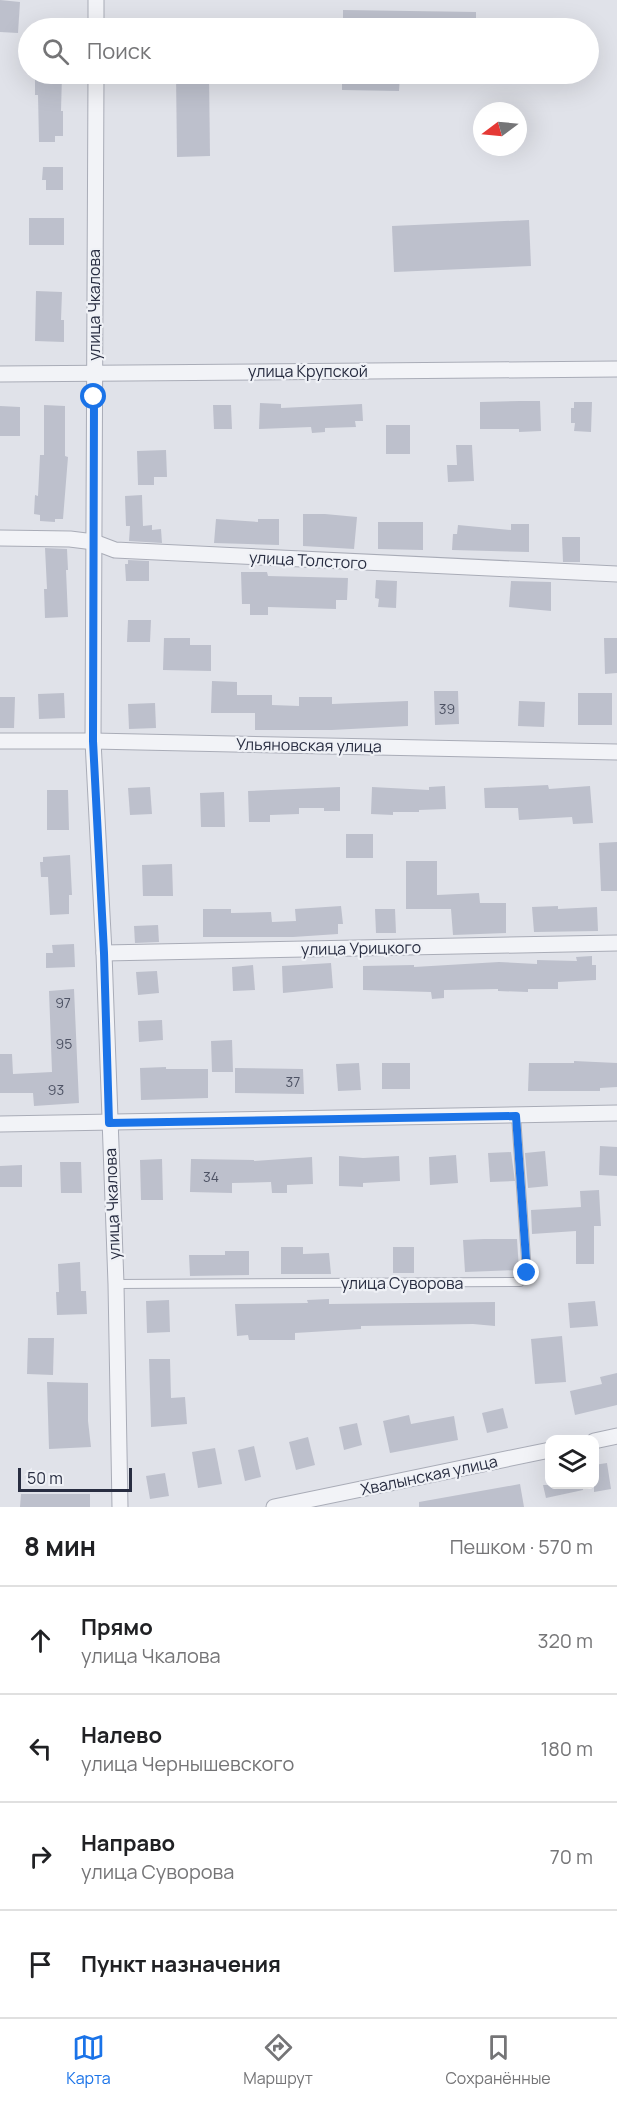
<!DOCTYPE html>
<html lang="ru">
<meta charset="utf-8">
<style>
body{margin:0;font-family:Manrope,sans-serif;background:#f6f6f6;color:#202124}
.controls{position:absolute;right:18px;bottom:18px;display:grid;overflow:hidden;border-radius:12px;box-shadow:0 6px 24px #0002}
.controls button{width:54px;height:54px;display:grid;place-items:center;padding:0;border:0;border-bottom:2px solid #e0e0e0;background:#fff;color:#202124;font:30px sans-serif}
.compass{position:absolute;left:473px;top:102px;width:54px;height:54px;border-radius:50%;background:#fff;box-shadow:0 6px 24px #0002;rotate:254deg}
.scale{position:absolute;left:18px;bottom:15px;width:114px;box-sizing:border-box;padding-left:6px;border:3px solid #282d41;border-top:0;font-size:16px;line-height:21px;white-space:nowrap;color:#282d41;-webkit-text-stroke:4px #eff1f6;paint-order:stroke}
.stop{position:absolute;width:18px;height:18px;margin:-14px;border:4px solid #1a73e8;border-radius:50%;background:#fff}
.stop.end{background:#1a73e8;border-color:#fff;box-shadow:0 2px 6px #0008}
.list{margin:0;padding:0;list-style:none}
h2{display:flex;justify-content:space-between;align-items:center;height:78px;margin:0;padding:0 24px;font-size:26px}
h2 small{font-size:20px;font-weight:400;color:#757577}
.list li{display:grid;grid-template-columns:39px 1fr auto;gap:18px;align-items:center;box-sizing:border-box;height:108px;padding:0 24px;border-top:2px solid #e0e0e0}
.list b{display:block;font-size:22px;white-space:nowrap}
.list p{margin:0;font-size:20px;white-space:nowrap;color:#757577}
.list em{font-size:20px;font-style:normal;color:#757577}
.icon{flex:none;width:33px;height:33px;fill:none;stroke:currentColor;stroke-width:2;stroke-linecap:round;stroke-linejoin:round}
.map{position:relative;flex:none;width:617px;height:1507px;overflow:hidden}
.search{position:absolute;background:#fff;box-shadow:0 6px 24px #0002;left:18px;right:18px;top:18px;height:66px;display:flex;align-items:center;gap:15px;box-sizing:border-box;padding:0 21px;border-radius:33px;color:#757577;font-size:22px}
.sheet{height:510px;background:#fff}
nav{display:flex;justify-content:space-around;align-items:center;box-sizing:border-box;height:84px;border-top:2px solid #e0e0e0;background:#fff;font-size:16px;color:#757577}
nav a{display:grid;justify-items:center;gap:3px}
nav .on{color:#1a73e8}
.map>svg:first-child{display:block}
.building{fill:#bdc0cc}
.lines{fill:none;stroke-linecap:round;stroke-linejoin:round}
.service-casing{stroke:#a9acb7;stroke-width:10}
.minor-casing{stroke:#a9acb7;stroke-width:17}
.service{stroke:#f2f3f7;stroke-width:8}
.minor{stroke:#f2f3f7;stroke-width:15}
.route{stroke:#1a73e8;stroke-width:8}
.labels{text-anchor:middle;dominant-baseline:central;stroke-width:4.5;stroke-linejoin:round;paint-order:stroke}
.number-label{font-size:14px;fill:#4d5264}
.street-label{font-size:16px;fill:#282d41;stroke:#eff1f6}
</style>
<div class="map">
<svg width="617" height="1507" viewBox="0 0 617 1507">
<rect width="100%" height="100%" fill="#e0e2e9"/>
<g class="building">
<polygon points="0,0 20,2 18,33 0,32"/>
<polygon points="343,10 476,12 476,28 343,28"/>
<polygon points="35,74 62,75 61,111 63,111 63,136 55,136 55,142 39,142 38,95 35,95"/>
<polygon points="176,74 209,74 210,156 177,157"/>
<polygon points="342,74 400,74 399,91 342,90"/>
<polygon points="43,167 63,167 63,190 46,190 46,180 42,180"/>
<rect x="29" y="218" width="35" height="27"/>
<polygon points="529,220 531,266 394,272 392,226"/>
<polygon points="36,291 62,292 61,320 64,320 64,342 35,341"/>
<polygon points="520,401 540,401 541,431 519,432 519,429 480,429 480,402"/>
<polygon points="574,402 592,402 591,432 574,431 575,423 571,423 571,408 574,408"/>
<polygon points="260,403 281,404 281,408 362,404 363,421 355,421 356,427 325,428 325,432 312,433 311,427 259,429"/>
<polygon points="44,405 65,406 65,456 68,457 63,519 55,519 55,522 40,521 40,515 34,514 35,495 38,496 40,455 44,455"/>
<polygon points="213,405 231,405 232,429 214,429"/>
<polygon points="0,406 20,407 20,436 0,436"/>
<rect x="386" y="425" width="24" height="29"/>
<polygon points="456,445 472,445 474,481 448,482 447,465 457,465"/>
<polygon points="166,450 167,477 154,477 154,485 138,485 137,451"/>
<polygon points="142,495 143,526 152,525 152,530 161,529 162,543 129,541 130,526 126,526 125,496"/>
<polygon points="303,514 325,514 357,517 354,549 303,546"/>
<polygon points="216,519 258,522 258,519 279,519 279,545 214,543"/>
<polygon points="378,522 423,522 423,550 378,549"/>
<polygon points="511,524 529,524 529,552 452,550 453,534 457,534 458,525 511,530"/>
<polygon points="562,537 580,537 580,562 563,562"/>
<polygon points="45,548 67,549 68,570 66,570 68,617 45,618 44,589 47,589"/>
<polygon points="128,560 149,561 149,581 126,581 125,564 128,564"/>
<polygon points="241,572 267,572 268,576 348,578 347,600 336,600 336,609 268,607 268,615 250,615 250,604 242,604"/>
<polygon points="376,580 397,581 396,608 378,607 379,599 375,598"/>
<polygon points="511,581 551,582 551,611 509,607"/>
<polygon points="128,620 151,620 150,642 127,642"/>
<polygon points="164,638 190,638 190,645 211,645 211,671 163,670"/>
<polygon points="604,638 617,638 617,673 605,674"/>
<polygon points="212,681 237,682 237,695 272,695 272,705 299,706 299,697 332,697 332,704 408,701 408,726 332,730 255,730 255,713 211,713"/>
<polygon points="434,691 458,691 459,724 435,725"/>
<polygon points="64,693 65,718 39,719 38,694"/>
<rect x="578" y="693" width="34" height="32"/>
<polygon points="0,697 15,697 14,728 0,728"/>
<polygon points="519,701 545,702 544,727 518,726"/>
<polygon points="155,703 156,728 129,729 128,704"/>
<polygon points="548,785 549,789 590,786 593,823 573,824 572,817 519,820 518,808 485,808 484,788"/>
<polygon points="445,786 446,809 419,810 419,812 393,812 393,815 371,814 372,787 429,790 429,787"/>
<polygon points="150,787 152,814 130,815 128,788"/>
<polygon points="340,787 340,811 324,811 324,808 299,808 299,814 270,815 270,822 249,822 248,791"/>
<polygon points="47,790 68,790 69,830 47,830"/>
<polygon points="224,792 225,827 201,827 200,793"/>
<rect x="346" y="834" width="27" height="24"/>
<polygon points="617,842 617,891 601,891 599,843"/>
<polygon points="70,855 72,895 69,895 69,914 50,915 48,877 41,877 40,862 43,862 43,857"/>
<polygon points="406,861 437,861 437,895 479,893 480,903 506,903 506,933 453,935 451,909 406,909"/>
<polygon points="172,864 173,896 143,896 142,865"/>
<polygon points="341,906 343,924 338,924 338,934 293,937 203,937 203,909 231,909 231,913 271,912 272,922 296,921 295,909"/>
<polygon points="558,906 558,909 597,907 598,931 534,932 532,907"/>
<polygon points="375,909 395,909 396,933 376,933"/>
<polygon points="158,925 159,942 135,943 134,926"/>
<polygon points="74,944 75,967 46,968 46,953 53,953 52,945"/>
<polygon points="592,956 592,965 596,965 596,980 558,982 558,989 528,989 528,992 498,991 498,989 444,990 444,998 432,999 431,992 363,990 363,966 414,965 414,967 499,962 537,964 537,960 577,961 576,957"/>
<polygon points="331,963 333,988 283,993 282,966"/>
<polygon points="253,965 255,990 233,991 232,967"/>
<polygon points="157,971 159,993 138,995 136,972"/>
<polygon points="74,989 79,1103 34,1106 33,1093 0,1093 0,1054 12,1054 13,1074 52,1072 49,991"/>
<polygon points="162,1020 163,1040 139,1042 138,1021"/>
<polygon points="232,1040 233,1072 212,1072 211,1041"/>
<polygon points="574,1061 617,1063 617,1087 600,1088 600,1091 528,1091 529,1063 574,1063"/>
<polygon points="359,1063 361,1090 338,1091 336,1064"/>
<rect x="382" y="1063" width="28" height="26"/>
<polygon points="166,1067 166,1069 208,1069 208,1098 141,1100 140,1068"/>
<polygon points="235,1068 303,1069 304,1094 235,1093"/>
<polygon points="600,1146 617,1147 617,1176 599,1175"/>
<polygon points="545,1151 548,1186 528,1188 525,1153"/>
<polygon points="511,1152 515,1181 490,1182 488,1153"/>
<polygon points="456,1155 458,1183 430,1185 429,1157"/>
<polygon points="339,1156 363,1158 399,1156 400,1181 363,1183 363,1187 339,1186"/>
<polygon points="312,1157 313,1184 287,1185 287,1193 272,1193 271,1182 232,1183 232,1193 190,1192 191,1159 254,1160 254,1161"/>
<polygon points="162,1159 163,1200 141,1200 140,1160"/>
<polygon points="60,1162 81,1162 82,1193 61,1193"/>
<polygon points="22,1165 22,1187 0,1187 0,1166"/>
<polygon points="599,1190 601,1226 594,1226 594,1264 576,1264 576,1231 532,1234 531,1210 581,1207 580,1191"/>
<polygon points="484,1239 517,1239 519,1270 465,1272 463,1240"/>
<polygon points="281,1247 303,1247 303,1254 329,1253 331,1274 281,1274"/>
<rect x="393" y="1247" width="21" height="26"/>
<polygon points="225,1251 249,1251 249,1275 190,1276 189,1255 225,1255"/>
<polygon points="80,1262 81,1291 86,1291 87,1314 57,1315 56,1292 59,1292 58,1264"/>
<polygon points="329,1299 329,1304 495,1302 495,1326 473,1324 361,1326 361,1329 295,1333 295,1340 249,1340 248,1335 237,1336 235,1304 308,1303 307,1300"/>
<polygon points="169,1300 170,1332 147,1333 146,1301"/>
<polygon points="595,1301 598,1326 570,1328 568,1303"/>
<polygon points="562,1336 566,1382 535,1384 531,1339"/>
<polygon points="28,1338 54,1338 53,1375 27,1374"/>
<polygon points="149,1359 170,1359 171,1398 185,1397 187,1424 151,1427"/>
<polygon points="617,1373 617,1405 575,1415 570,1391 602,1384 600,1377"/>
<polygon points="47,1382 88,1383 88,1421 91,1447 49,1449"/>
<polygon points="503,1408 508,1428 487,1433 482,1413"/>
<polygon points="409,1415 411,1424 454,1416 458,1440 390,1453 383,1421"/>
<polygon points="357,1423 362,1445 344,1450 339,1427"/>
<polygon points="308,1437 315,1465 296,1470 289,1442"/>
<polygon points="254,1446 261,1477 245,1481 238,1450"/>
<polygon points="215,1448 222,1484 198,1488 192,1452"/>
<polygon points="607,1463 611,1489 594,1492 594,1465"/>
<polygon points="165,1473 169,1496 150,1499 146,1476"/>
<polygon points="520,1484 524,1507 419,1507 419,1502"/>
<polygon points="543,1485 583,1485 583,1490 546,1498"/>
<polygon points="21,1494 90,1494 90,1507 20,1507"/>
</g>
<g class="lines">
<g class="service-casing">
<polyline id="service" points="116,1284 520,1282 527,1273 516,1116"/>
</g>
<g class="minor-casing">
<g id="minor">
<polyline points="96,28 96,0"/>
<polyline points="96,74 93,741 104,953 116,1284 120,1507"/>
<polyline points="0,374 617,369"/>
<polyline points="0,538 70,539 94,542 115,550 617,574"/>
<polyline points="0,741 93,741 617,752"/>
<polyline points="104,953 617,943"/>
<polyline points="0,1124 617,1113"/>
<polyline points="594,1441 617,1436"/>
<polyline points="274,1507 550,1450"/>
</g>
</g>
<use href="#service" class="service"/>
<use href="#minor" class="minor"/>
</g>
<g class="lines">
<polyline class="route" points="94,397 93,741 104,953 109,1123 516,1116 527,1273"/>
</g>
<g class="labels">
<g class="number-label">
<text x="447" y="708">39</text>
<text x="63" y="1002">97</text>
<text x="64" y="1043">95</text>
<text x="293" y="1081">37</text>
<text x="56" y="1089">93</text>
<text x="211" y="1176">34</text>
</g>
<g class="street-label">
<text transform="translate(94 305) rotate(-90)">улица Чкалова</text>
<text x="308" y="371">улица Крупской</text>
<text transform="translate(308 560) rotate(3)">улица Толстого</text>
<text transform="translate(309 745) rotate(1)">Ульяновская улица</text>
<text transform="translate(361 948) rotate(-1)">улица Урицкого</text>
<text transform="translate(112 1204) rotate(-92)">улица Чкалова</text>
<text x="402" y="1283">улица Суворова</text>
<text transform="translate(429 1475) rotate(-12)">Хвалынская улица</text>
</g>
</g>
</svg>
<div class="controls">
<button><svg class="icon" aria-label="layers" viewBox="0 0 24 24"><path d="M12 4l9 5-9 5-9-5zM3 14l9 5 9-5"/></svg></button>
</div>
<svg class="compass" viewBox="-18 -18 36 36"><path d="M0-13l5 13h-10z" fill="#e53935"/><path d="M0 13l5-13h-10z" fill="#757577"/></svg>
<div class="scale">50 m</div>
<div class="stop" style="left:94px;top:397px"></div>
<div class="stop end" style="left:527px;top:1273px"></div>
<div class="search"><svg class="icon" aria-label="search" viewBox="0 0 24 24"><circle cx="10" cy="10" r="6"/><path d="M15 15l6 6"/></svg>Поиск</div>
</div>
<section class="sheet">
<h2>8 мин<small>Пешком · 570 m</small></h2>
<ul class="list">
<li><svg class="icon" aria-label="ahead" viewBox="0 0 24 24"><path d="M12 20V5M6 11l6-6 6 6"/></svg><div><b>Прямо</b><p>улица Чкалова</p></div><em>320 m</em></li>
<li><svg class="icon" aria-label="left" viewBox="0 0 24 24"><path d="M17 20v-9H6M10 6l-5 5 5 5"/></svg><div><b>Налево</b><p>улица Чернышевского</p></div><em>180 m</em></li>
<li><svg class="icon" aria-label="right" viewBox="0 0 24 24"><path d="M7 20v-9h11M14 6l5 5-5 5"/></svg><div><b>Направо</b><p>улица Суворова</p></div><em>70 m</em></li>
<li><svg class="icon" aria-label="arrive" viewBox="0 0 24 24"><path d="M6 21V4h12l-3 4 3 4H6"/></svg><div><b>Пункт назначения</b></div></li>
</ul>
</section>
<nav>
<a class="on"><svg class="icon" aria-label="map" viewBox="0 0 24 24"><path d="M3 6l6-2 6 2 6-2v14l-6 2-6-2-6 2zM9 4v14M15 6v14"/></svg>Карта</a>
<a><svg class="icon" aria-label="directions" viewBox="0 0 24 24"><path d="M12 3l9 9-9 9-9-9zM9 14v-3h6M13 9l2 2-2 2"/></svg>Маршрут</a>
<a><svg class="icon" aria-label="saved" viewBox="0 0 24 24"><path d="M7 4h10v16l-5-4-5 4z"/></svg>Сохранённые</a>
</nav>
